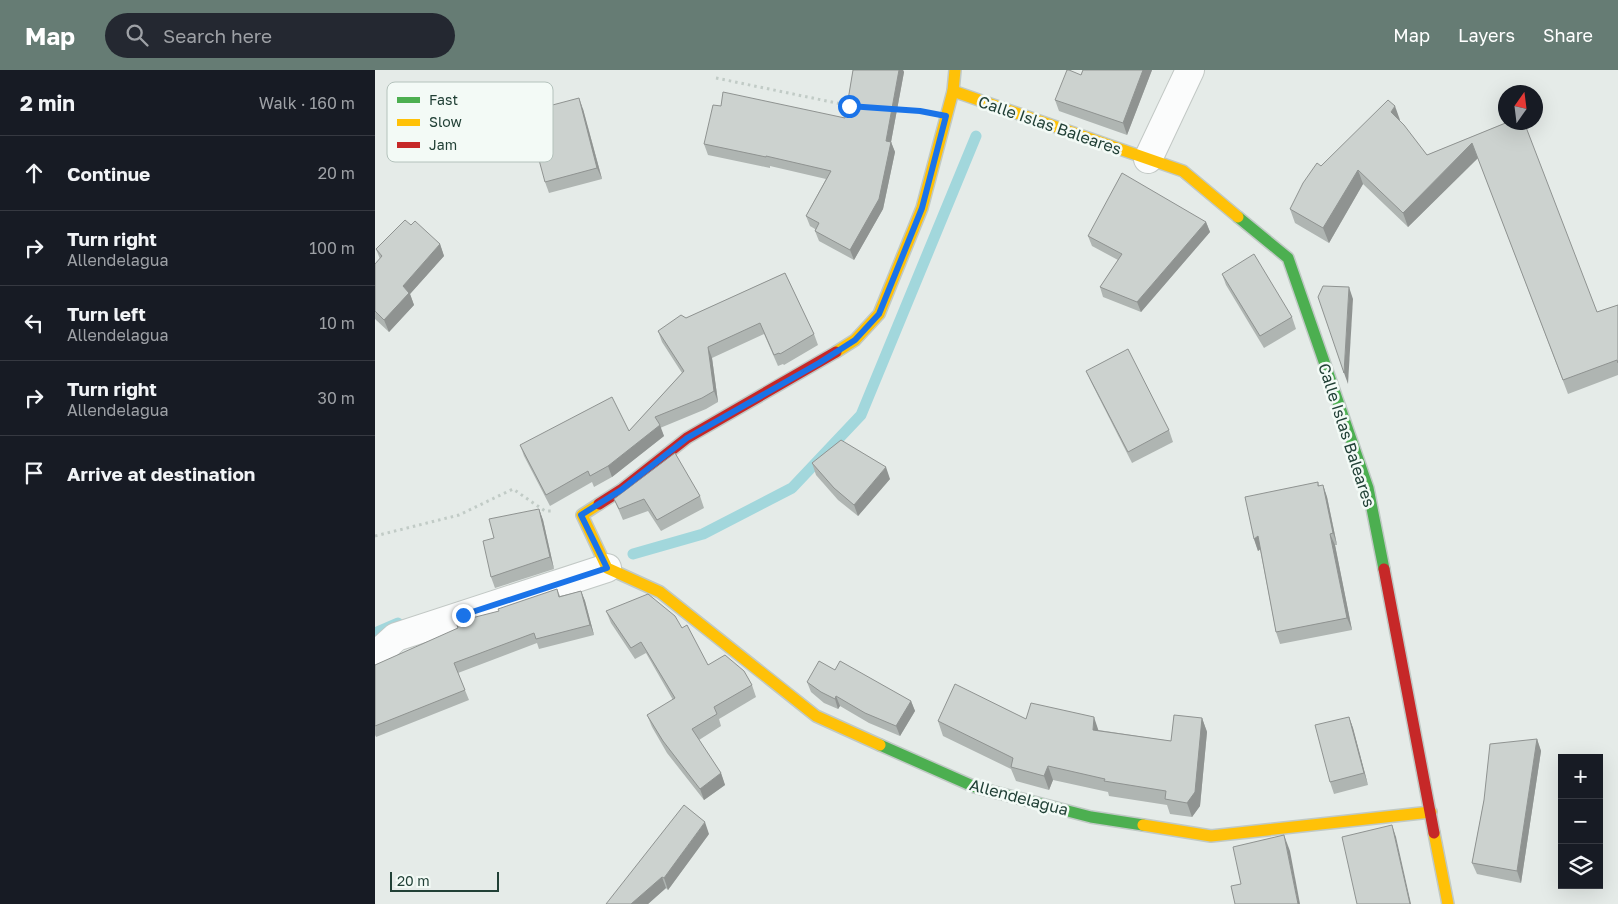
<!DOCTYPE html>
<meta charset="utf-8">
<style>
body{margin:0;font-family:"Golos Text",sans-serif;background:#242831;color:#f1f3f6}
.controls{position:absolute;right:15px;bottom:15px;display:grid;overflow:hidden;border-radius:0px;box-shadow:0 5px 20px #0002}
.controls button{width:45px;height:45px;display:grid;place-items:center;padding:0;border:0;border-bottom:1px solid #363941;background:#171b24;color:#f1f3f6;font:25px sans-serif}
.compass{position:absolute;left:1123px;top:15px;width:45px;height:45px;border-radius:50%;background:#171b24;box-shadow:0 5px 20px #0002;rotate:14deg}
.scale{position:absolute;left:15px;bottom:12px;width:109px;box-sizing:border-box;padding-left:5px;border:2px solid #214036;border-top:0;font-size:14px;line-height:18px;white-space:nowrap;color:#214036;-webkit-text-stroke:4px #f3faf6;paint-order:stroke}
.stop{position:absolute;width:15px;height:15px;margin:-11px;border:4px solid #1a73e8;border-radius:50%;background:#fff}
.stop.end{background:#1a73e8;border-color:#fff;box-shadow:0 1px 5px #0008}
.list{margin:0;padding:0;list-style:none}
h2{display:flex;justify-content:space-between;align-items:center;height:65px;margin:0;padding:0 20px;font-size:21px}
h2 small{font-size:16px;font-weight:400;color:#9ea1a6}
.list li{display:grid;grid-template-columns:32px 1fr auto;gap:15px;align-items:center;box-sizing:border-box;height:75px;padding:0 20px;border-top:1px solid #363941}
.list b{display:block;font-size:19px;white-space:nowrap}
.list p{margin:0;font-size:16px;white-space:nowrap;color:#9ea1a6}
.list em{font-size:16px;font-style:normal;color:#9ea1a6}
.icon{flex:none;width:28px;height:28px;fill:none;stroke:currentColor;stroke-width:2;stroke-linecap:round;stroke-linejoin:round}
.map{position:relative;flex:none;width:1243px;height:834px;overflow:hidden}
header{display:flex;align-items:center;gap:30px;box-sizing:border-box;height:70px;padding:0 25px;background:#667c74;color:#fff}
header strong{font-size:24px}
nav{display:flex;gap:28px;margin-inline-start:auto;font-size:18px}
.search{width:350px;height:45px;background:#242831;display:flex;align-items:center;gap:12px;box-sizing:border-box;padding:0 18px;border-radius:28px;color:#9ea1a6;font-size:19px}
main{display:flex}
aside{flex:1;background:#171b24}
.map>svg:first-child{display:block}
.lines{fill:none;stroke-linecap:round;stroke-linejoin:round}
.stream{stroke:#a2d7dc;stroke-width:11}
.street-casing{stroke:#c2c8c5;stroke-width:30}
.fast-casing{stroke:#c0c9c5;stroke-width:14}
.slow-casing{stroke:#c0c9c5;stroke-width:14}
.jam-casing{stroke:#c0c9c5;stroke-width:14}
.path{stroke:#c1cbc6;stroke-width:3;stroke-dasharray:2.5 4;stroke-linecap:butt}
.street{stroke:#fbfcfc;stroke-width:28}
.fast{stroke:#4caf50;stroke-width:11}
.slow{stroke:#ffc107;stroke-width:11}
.jam{stroke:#c62828;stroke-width:11}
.wall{fill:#afb5b2}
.shaded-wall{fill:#8f9391}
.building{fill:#ccd2cf;stroke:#8f9391}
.route{stroke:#1a73e8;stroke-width:6}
.labels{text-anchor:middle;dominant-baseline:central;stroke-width:5;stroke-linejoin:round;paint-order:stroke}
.street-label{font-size:16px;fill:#214036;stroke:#f3faf6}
.key{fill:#f3faf6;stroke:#b4c2bc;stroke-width:1}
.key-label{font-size:14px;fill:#214036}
</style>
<header>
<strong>Map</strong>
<div class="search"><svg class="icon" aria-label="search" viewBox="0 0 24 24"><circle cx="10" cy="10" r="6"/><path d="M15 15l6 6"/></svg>Search here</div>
<nav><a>Map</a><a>Layers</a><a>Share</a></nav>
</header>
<main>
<aside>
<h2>2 min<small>Walk · 160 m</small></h2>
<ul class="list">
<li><svg class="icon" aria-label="ahead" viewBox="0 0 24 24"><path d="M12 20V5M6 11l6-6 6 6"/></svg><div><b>Continue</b></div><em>20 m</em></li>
<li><svg class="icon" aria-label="right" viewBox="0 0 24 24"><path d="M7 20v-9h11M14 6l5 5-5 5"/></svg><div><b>Turn right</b><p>Allendelagua</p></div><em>100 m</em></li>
<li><svg class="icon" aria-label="left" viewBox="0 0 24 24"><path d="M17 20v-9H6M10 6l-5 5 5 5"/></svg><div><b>Turn left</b><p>Allendelagua</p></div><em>10 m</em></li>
<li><svg class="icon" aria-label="right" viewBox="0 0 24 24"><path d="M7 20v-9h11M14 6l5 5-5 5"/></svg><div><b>Turn right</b><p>Allendelagua</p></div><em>30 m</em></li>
<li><svg class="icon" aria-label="arrive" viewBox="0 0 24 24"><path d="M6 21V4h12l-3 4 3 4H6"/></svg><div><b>Arrive at destination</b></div></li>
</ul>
</aside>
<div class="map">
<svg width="1243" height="834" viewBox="0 0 1243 834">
<rect width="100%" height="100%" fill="#e5ebe8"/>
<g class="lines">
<g class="stream">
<polyline points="258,484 328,464 417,418 486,345 601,66"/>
<polyline points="0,563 23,553"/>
</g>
<g class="street-casing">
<g id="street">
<polyline points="773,89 815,0"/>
<polyline points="0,586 21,567 232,498"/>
</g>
</g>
<g class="fast-casing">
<g id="fast">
<polyline points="863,147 913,188 993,418 1009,499"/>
<polyline points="505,675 600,717 716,747 768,755"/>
</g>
</g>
<g class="slow-casing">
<g id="slow">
<polyline points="578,21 808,101 863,147"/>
<polyline points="461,282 480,270 504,244 547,138 578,21 580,0"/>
<polyline points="224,434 207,445 232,498 285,522 441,646 505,675"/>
<polyline points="768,755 836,766 1056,742"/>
<polyline points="1059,763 1073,834"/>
</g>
</g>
<g class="jam-casing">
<g id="jam">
<polyline points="224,434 246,420 312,368 461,282"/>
<polyline points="1009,499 1059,763"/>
</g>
</g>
<g class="path">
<polyline points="341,8 476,36"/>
<polyline points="520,39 538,41"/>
<polyline points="0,466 84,445 138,419 170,441 176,441"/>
</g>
<use href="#street" class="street"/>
<use href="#fast" class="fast"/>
<use href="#slow" class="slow"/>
<use href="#jam" class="jam"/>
</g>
<g class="wall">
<polygon points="478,0 528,0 529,2 516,72 520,82 508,139 479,190 444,171 440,161 440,159 435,156 431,146 451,109 395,96 395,98 333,85 329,74 346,36 470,48"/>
<polygon points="708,0 777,0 752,65 684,41 680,30 706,5"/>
<polygon points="208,39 227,109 174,123 170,112"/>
<polygon points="1025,50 1025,51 1052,85 1133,52 1222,242 1243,235 1243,305 1193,324 1103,88 1033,157 988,114 954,173 920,153 915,139 946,96"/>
<polygon points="831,152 835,162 766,242 728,227 725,217 743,190 717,176 713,166"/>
<polygon points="36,155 65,174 69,186 35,224 39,235 14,262 0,249 0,194 5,189 1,179"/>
<polygon points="410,203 439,264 443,275 409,295 408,294 403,296 389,264 337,288 343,332 331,339 285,358 289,366 237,407 219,417 217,412 175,436 149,386 145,375 254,361 307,303 287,272 283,261"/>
<polygon points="847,204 917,247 921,259 889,278 851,215"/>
<polygon points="711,301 794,360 798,372 757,393 716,312"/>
<polygon points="437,393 515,409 483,446 463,430 441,405"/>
<polygon points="943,412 944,416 948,415 952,427 962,475 960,475 977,560 905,574 901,562 885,479 883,481 879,469"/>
<polygon points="325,426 329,438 286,461 273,441 248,450 239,429"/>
<polygon points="164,439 168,450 179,499 120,518 116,507 119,468"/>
<polygon points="182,519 185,526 206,521 210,531 219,565 164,579 162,573 83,603 94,630 1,667 0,665 0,595"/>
<polygon points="231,541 307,558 333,595 377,615 381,627 344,649 346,656 324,670 346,703 350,715 329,730 292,683 277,657 272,645 298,630 271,583 260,589 236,553"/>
<polygon points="460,600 536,631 540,641 525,666 494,653 465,636 463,639 449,633 436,622 432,612"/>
<polygon points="974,647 978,658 993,715 959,724 955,712"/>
<polygon points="827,648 832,662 825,736 817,747 795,744 792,735 734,726 733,722 678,710 674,720 641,711 636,699 568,666 563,651 651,649 796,671"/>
<polygon points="1162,669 1166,681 1146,813 1102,804 1097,793 1109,730"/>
<polygon points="334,764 293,820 291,818 273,834 231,834"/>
</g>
<g class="shaded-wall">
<polygon points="524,0 528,0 529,2 516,72 520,82 508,139 479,190 475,180 511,71"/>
<polygon points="768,0 777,0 752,65 748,53"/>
<polygon points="204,28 208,39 227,109 222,98"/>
<polygon points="1020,36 1025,50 1022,57 1016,42"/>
<polygon points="1097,73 1103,88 1033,157 1028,143"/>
<polygon points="983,100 988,114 954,173 948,158"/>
<polygon points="831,152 835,162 766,242 762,232"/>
<polygon points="65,174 69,186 35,224 39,235 14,262 9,250 28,216"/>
<polygon points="974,217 978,229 973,314 969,303"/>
<polygon points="333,277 337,288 343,332 339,321"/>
<polygon points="285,355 289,366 237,407 233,396"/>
<polygon points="511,397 515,409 483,446 479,435"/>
<polygon points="948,415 952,427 962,475 958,463"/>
<polygon points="164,439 168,450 179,499 175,487"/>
<polygon points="955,464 960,475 977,560 972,548"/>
<polygon points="883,466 887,478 883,481 879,469"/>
<polygon points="206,521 210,531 219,565 215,555"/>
<polygon points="461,626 465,636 463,639 460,629"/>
<polygon points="536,631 540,641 525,666 521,656"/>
<polygon points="719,647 724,662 718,660"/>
<polygon points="974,647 978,658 993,715 989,703"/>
<polygon points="827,648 832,662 825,736 817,747 812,733"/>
<polygon points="1162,669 1166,681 1146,813 1142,801"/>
<polygon points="673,696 678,710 674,720 669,706"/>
<polygon points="346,703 350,715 329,730 325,719"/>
<polygon points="330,752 334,764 293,820 289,808"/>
<polygon points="1017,755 1021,767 1036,834 1035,834"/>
<polygon points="909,765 915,781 925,834 923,834"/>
<polygon points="287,807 291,818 273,834 256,834"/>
</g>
<g class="building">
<polygon points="478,0 524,0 511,71 516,72 504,129 475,180 440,161 444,153 431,146 456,101 391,86 391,87 329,74 338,35 346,36 348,22 470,48"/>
<polygon points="692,0 694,0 706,5 708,0 768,0 748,53 680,30"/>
<polygon points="204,28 222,98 170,112 151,42"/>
<polygon points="1013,30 1020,36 1016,42 1029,55 1052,85 1133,52 1149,52 1222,242 1243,235 1243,293 1242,290 1188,310 1097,73 1028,143 983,100 948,158 915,139 928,113 942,93 946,96"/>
<polygon points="747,103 831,152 762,232 725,217 747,184 713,166"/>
<polygon points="30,150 36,155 40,151 65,174 28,216 34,223 9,250 0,241 0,194 7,186 1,179"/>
<polygon points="879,184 917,247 885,266 847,204"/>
<polygon points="410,203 439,264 405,284 404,283 399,285 385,253 333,277 339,321 327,328 280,347 285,355 233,396 215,406 213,401 171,425 145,375 237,327 254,361 309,301 283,261 306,245 311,248"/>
<polygon points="948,216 974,217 969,303 943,227"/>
<polygon points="753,279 794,360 753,382 711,301"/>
<polygon points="466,370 511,397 479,435 459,418 437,393"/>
<polygon points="300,383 325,426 282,450 269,429 244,439 239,429"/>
<polygon points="943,412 943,416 948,415 958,463 955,464 972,548 901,562 883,466 879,469 870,427"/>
<polygon points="164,439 175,487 116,507 108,471 119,468 114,449"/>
<polygon points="182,519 184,527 206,521 215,555 161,569 159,563 79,593 90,620 0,656 0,595 83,558 81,552 124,541 123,539"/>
<polygon points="273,524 300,546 307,558 312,555 333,595 350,585 369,601 377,615 339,637 342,644 317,659 346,703 325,719 288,671 272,645 300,628 266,572 256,578 231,541"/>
<polygon points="444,591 460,600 465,591 536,631 521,656 490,643 461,626 460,629 446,622 432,612"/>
<polygon points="580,614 651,649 656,633 719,647 718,660 796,671 799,645 827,648 820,722 812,733 790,729 791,721 729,711 730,709 673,696 669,706 636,697 638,688 563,651"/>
<polygon points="974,647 989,703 955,712 940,655"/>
<polygon points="1162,669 1142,801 1097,793 1109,730 1115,674"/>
<polygon points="309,735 330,752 289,808 287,807 256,834 231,834"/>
<polygon points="1017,755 1035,834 982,834 967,767"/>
<polygon points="909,765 923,834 860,834 856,816 866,814 858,777"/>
</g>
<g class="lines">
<polyline class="route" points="88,545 232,498 206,445 246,420 312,368 444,293 480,270 504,244 547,138 571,46 545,41 474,36"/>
</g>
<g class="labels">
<g class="street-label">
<text transform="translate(675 55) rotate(19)">Calle Islas Baleares</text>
<text transform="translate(972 365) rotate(72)">Calle Islas Baleares</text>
<text transform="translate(644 727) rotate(15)">Allendelagua</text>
</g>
</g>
<rect x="12" y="12" width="166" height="80" rx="8" class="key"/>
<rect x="22" y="27" width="23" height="6" fill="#4caf50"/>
<rect x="22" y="49" width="23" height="7" fill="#ffc107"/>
<rect x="22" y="72" width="23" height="6" fill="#c62828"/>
<g class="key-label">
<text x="54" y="35">Fast</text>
<text x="54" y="57">Slow</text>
<text x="54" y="80">Jam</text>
</g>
</svg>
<div class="controls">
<button>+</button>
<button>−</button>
<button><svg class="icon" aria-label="layers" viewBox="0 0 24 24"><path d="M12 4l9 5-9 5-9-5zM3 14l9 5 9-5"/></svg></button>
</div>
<svg class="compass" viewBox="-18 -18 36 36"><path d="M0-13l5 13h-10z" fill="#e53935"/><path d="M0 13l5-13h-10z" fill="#9ea1a6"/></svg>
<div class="scale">20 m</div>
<div class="stop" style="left:474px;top:36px"></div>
<div class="stop end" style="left:88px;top:545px"></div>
</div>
</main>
